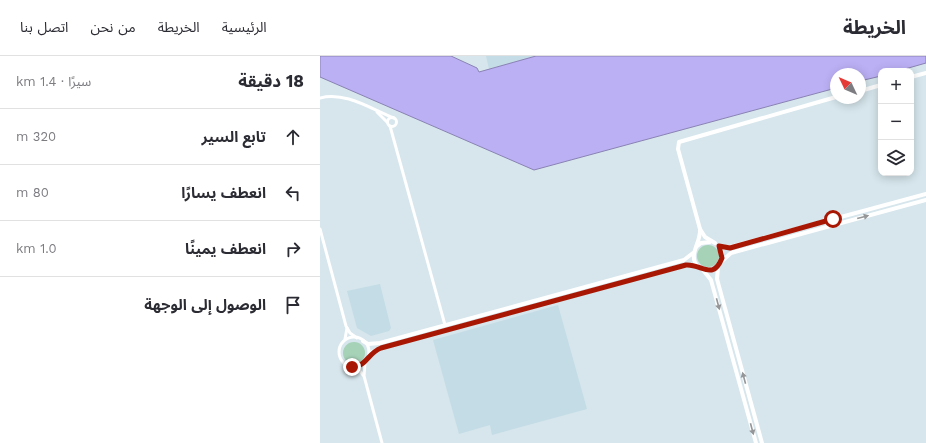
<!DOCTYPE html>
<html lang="ar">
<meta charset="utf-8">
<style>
body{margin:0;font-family:"Work Sans","Noto Sans Arabic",sans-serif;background:#f7f7f7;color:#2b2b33;direction:rtl}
.controls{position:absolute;right:12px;top:12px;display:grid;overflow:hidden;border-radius:8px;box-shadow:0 2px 10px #0003}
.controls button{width:36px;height:36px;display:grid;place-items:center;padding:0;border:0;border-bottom:1px solid #e1e1e2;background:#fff;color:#2b2b33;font:20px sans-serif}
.compass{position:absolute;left:510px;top:12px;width:36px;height:36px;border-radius:50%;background:#fff;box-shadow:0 2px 10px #0003;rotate:314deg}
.stop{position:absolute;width:12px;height:12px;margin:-9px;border:3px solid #a81704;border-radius:50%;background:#fff}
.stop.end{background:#a81704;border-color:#fff;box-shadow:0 1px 4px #0008}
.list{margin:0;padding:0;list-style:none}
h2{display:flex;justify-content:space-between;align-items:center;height:52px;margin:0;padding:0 16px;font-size:17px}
h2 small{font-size:13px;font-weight:400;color:#7c7c81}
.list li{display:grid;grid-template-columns:26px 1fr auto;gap:12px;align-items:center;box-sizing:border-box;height:56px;padding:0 16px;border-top:1px solid #e1e1e2}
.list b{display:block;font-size:15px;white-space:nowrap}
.list em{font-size:13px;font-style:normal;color:#7c7c81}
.icon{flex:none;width:22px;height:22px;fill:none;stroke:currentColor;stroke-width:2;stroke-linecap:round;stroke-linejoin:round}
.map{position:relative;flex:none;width:606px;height:387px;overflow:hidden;direction:ltr}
header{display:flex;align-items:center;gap:24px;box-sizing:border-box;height:56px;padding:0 20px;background:#fff;border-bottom:1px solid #e1e1e2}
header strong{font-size:19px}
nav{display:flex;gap:22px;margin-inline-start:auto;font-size:14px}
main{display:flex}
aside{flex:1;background:#fff}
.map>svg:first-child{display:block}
.built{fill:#c4dce6}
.green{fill:#a6d2b8}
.water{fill:#bcb0f5;stroke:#8982b3}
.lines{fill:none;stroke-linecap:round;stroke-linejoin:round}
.street{stroke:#fff;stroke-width:3}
.secondary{stroke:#fff;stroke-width:4}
.oneway{fill:#949698}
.route{stroke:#a81704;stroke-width:5}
</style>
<header>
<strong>الخريطة</strong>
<nav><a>الرئيسية</a><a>الخريطة</a><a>من نحن</a><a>اتصل بنا</a></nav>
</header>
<main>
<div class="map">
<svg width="606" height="387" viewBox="0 0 606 387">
<rect width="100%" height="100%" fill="#d6e6ec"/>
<g class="built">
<polygon points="166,0 216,0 169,13"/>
<polygon points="60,228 71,272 69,275 51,280 37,272 27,235"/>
<polygon points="238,249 267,353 172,379 170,369 139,378 113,284"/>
</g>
<g class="green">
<circle cx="388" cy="200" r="11"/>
<circle cx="34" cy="297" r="11"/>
</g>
<polygon class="water" points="0,0 131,0 157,12 159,16 216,0 606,0 606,7 578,15 561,15 561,20 540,25 540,18 516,18 516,32 214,114 0,21"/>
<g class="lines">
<g class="street">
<path d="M0,42C25,35 51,53 74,62"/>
<polyline points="57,56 67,66"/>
<circle cx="72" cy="66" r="4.5"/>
<polyline points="70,70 125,269"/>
<polyline points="0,173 26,270 30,277 37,282"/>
<circle cx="34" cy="296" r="15"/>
<polyline points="25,283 27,272"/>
<polyline points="45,307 44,320 62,387"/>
<polyline points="33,312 39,314 43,319"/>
</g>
<g class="secondary">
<polyline points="591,21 606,17"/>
<polyline points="540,35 561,29"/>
<polyline points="395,187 385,181 380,173 358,93 359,86 516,41"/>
<polyline points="398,190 402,196 402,204"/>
<polyline points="376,191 381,187 390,186"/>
<polyline points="399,191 410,191 606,138"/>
<polyline points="401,206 411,197 606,144"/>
<path d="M377,210C368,198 381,187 380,173"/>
<polyline points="398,211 397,223 442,387"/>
<polyline points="383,214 391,224 436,387"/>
<polyline points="43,285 48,288 60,287 364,204 373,197"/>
<polyline points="47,303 52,296 61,292 366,209 379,211"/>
</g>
</g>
<defs><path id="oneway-solid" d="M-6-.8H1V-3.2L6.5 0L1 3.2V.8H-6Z"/></defs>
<g class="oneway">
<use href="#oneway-solid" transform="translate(543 161) rotate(-15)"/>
<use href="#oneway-solid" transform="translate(398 248) rotate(75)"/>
<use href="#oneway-solid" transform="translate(424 322) rotate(-105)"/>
<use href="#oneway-solid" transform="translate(432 373) rotate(75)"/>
</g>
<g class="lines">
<path class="route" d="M32,311C46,311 48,297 61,292L366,209C382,208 393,225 402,202L399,190L410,192L513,163"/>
</g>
</svg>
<div class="controls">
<button>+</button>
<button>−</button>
<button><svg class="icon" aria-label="layers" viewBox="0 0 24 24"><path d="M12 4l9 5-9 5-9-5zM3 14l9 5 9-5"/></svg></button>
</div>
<svg class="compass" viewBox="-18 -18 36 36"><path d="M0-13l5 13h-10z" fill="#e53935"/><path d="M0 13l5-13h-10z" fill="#7c7c81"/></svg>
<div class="stop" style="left:513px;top:163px"></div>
<div class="stop end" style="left:32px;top:311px"></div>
</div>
<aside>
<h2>18 دقيقة<small>سيرًا · 1.4 km</small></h2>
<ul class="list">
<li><svg class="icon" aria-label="ahead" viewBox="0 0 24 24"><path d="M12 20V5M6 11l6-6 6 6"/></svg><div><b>تابع السير</b></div><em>320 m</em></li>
<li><svg class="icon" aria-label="left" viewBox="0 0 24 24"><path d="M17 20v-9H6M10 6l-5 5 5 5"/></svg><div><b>انعطف يسارًا</b></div><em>80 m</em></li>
<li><svg class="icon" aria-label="right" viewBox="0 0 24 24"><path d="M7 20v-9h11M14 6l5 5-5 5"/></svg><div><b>انعطف يمينًا</b></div><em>1.0 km</em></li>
<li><svg class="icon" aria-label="arrive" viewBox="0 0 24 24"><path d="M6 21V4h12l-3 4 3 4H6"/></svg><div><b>الوصول إلى الوجهة</b></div></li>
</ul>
</aside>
</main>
